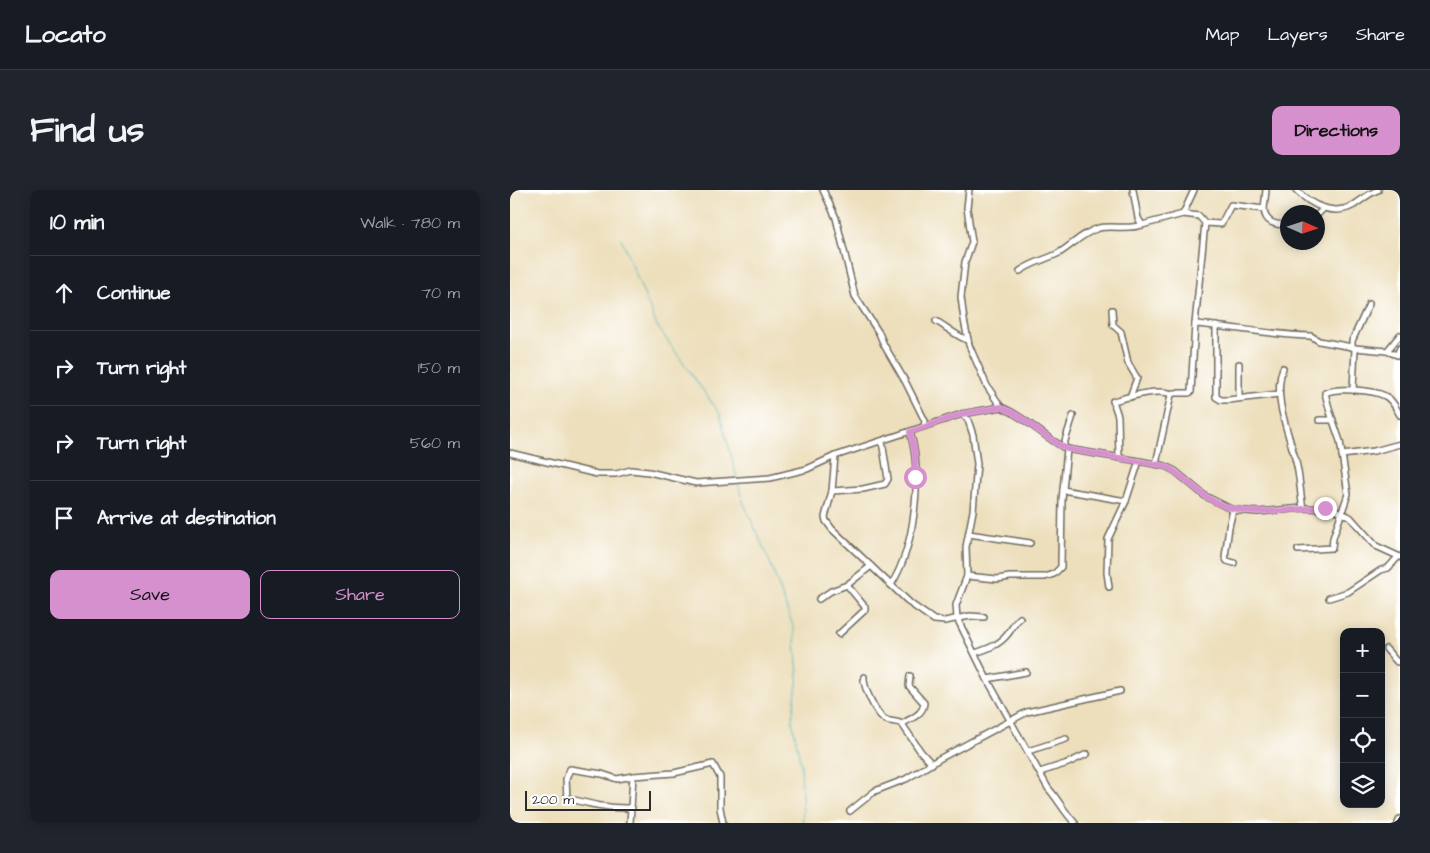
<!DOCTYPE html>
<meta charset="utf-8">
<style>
body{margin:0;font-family:"Architects Daughter",sans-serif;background:#20242c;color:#f1f3f6}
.controls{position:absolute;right:15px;bottom:15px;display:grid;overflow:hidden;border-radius:10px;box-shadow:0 2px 12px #0003}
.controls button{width:45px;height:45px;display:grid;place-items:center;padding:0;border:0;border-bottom:1px solid #363941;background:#171b24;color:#f1f3f6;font:25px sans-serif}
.compass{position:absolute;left:770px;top:15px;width:45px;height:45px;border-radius:50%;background:#171b24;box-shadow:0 2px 12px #0003;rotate:93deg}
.scale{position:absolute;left:15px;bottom:12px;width:126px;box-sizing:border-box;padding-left:5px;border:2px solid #2b2b2b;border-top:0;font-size:14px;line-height:18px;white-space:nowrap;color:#2b2b2b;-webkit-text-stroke:4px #fff;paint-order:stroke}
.stop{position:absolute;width:15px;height:15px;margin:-11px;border:4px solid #d690ce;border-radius:50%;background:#fff}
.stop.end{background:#d690ce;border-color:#fff;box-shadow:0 1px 5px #0008}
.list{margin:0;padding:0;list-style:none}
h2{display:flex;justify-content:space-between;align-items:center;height:65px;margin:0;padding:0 20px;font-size:21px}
h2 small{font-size:16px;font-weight:400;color:#9ea1a6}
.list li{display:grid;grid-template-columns:32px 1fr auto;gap:15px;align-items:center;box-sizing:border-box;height:75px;padding:0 20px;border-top:1px solid #363941}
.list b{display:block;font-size:19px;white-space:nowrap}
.list em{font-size:16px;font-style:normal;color:#9ea1a6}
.actions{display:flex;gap:10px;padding:15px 20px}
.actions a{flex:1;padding:11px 0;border:1px solid #d690ce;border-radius:10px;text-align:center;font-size:18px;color:#d690ce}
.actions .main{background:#d690ce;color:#111}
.icon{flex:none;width:28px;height:28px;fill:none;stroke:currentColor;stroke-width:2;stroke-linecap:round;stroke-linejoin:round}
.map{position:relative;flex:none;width:890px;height:633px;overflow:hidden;border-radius:10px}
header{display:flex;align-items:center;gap:30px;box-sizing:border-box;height:70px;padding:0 25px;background:#171b24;border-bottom:1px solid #363941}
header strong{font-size:24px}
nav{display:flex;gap:28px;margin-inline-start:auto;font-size:18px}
.intro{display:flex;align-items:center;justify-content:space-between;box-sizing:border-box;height:120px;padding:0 30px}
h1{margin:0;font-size:35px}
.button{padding:12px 22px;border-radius:10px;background:#d690ce;color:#111;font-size:18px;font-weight:700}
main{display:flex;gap:30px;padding:0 30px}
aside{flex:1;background:#171b24;border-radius:10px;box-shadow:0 2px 12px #0003}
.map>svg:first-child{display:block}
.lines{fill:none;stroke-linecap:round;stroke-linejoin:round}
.stream{stroke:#41b1b9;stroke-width:1}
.street-casing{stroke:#6f6a5e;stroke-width:8}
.street{stroke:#fff;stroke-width:5}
.route{stroke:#d690ce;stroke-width:6}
</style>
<header>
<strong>Locato</strong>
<nav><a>Map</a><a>Layers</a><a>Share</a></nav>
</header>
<div class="intro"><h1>Find us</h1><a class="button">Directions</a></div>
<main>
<aside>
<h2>10 min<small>Walk · 780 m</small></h2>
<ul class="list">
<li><svg class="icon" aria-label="ahead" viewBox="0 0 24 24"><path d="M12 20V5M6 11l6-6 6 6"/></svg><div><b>Continue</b></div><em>70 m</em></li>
<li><svg class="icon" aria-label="right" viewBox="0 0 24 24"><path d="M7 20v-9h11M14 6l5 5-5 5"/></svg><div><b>Turn right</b></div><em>150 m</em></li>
<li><svg class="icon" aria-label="right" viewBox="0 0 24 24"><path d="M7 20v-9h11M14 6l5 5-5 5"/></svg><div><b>Turn right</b></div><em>560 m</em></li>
<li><svg class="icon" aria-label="arrive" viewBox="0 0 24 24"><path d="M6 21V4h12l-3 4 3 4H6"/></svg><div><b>Arrive at destination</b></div></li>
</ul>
<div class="actions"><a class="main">Save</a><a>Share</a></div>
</aside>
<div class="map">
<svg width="890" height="633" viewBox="0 0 890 633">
<rect width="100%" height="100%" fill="#fff"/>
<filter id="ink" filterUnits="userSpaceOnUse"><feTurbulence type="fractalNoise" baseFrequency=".02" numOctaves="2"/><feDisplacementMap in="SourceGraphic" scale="10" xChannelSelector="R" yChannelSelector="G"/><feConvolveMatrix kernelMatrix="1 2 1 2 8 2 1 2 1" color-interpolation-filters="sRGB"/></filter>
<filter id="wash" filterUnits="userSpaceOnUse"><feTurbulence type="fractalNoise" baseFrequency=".0096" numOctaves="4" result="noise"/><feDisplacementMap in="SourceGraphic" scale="20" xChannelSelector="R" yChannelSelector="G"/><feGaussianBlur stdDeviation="1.12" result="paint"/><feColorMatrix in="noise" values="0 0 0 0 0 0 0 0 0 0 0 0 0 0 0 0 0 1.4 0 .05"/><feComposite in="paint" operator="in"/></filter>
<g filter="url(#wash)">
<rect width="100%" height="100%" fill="#eddfbc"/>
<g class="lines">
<g class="stream">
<polyline points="111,48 147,136 210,224 227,288"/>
<polyline points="228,292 232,309 261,375 284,439 288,486 282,530 291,575 293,633"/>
</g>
</g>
</g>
<g filter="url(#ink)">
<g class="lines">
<g class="street-casing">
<g id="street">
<polyline points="313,0 326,28 345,106 369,143 374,155 395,191 415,231 414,236"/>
<polyline points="459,0 457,18 462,52 455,72 451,107 454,130 459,155 477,196 491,217"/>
<polyline points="623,0 628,28 632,35 673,24"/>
<polyline points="684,0 673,24 689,26 695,33"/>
<path d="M786,0C801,15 823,27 844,15C852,10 859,3 868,0"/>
<path d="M754,19C755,33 765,35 778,35"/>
<polyline points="808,24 814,18"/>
<path d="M510,81C523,72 535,70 549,63C562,55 574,42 589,38C603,35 618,40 632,35"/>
<polyline points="602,120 603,135 611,142 618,173 627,188 620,207"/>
<path d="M426,131C435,136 449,148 458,150"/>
<path d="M685,134C723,137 761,145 801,146L809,151L842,157"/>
<polyline points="706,136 706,207 711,210 718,210 769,204"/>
<polyline points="845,158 877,161 887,165 890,158"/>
<polyline points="877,161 890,145"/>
<polyline points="729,174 729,208"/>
<path d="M773,178C762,207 779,243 786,272C790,287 790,303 793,318"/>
<polyline points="843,200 845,158 842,157 842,151 859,114"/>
<path d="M452,224L458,230L463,245L467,274L463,321L456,357L457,386L446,415L447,428L477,489L538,598C548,609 554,622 565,633"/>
<polyline points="809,230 823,230"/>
<polyline points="553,257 563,226"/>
<path d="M0,263L87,284H106L121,280L139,282L186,293L260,288L297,279L325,266L452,224L491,217C515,226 534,248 557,259L629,271L655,276L665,281L695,306L723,320L748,322L793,318L823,319L840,327L866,356L890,367"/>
<polyline points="832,265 864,261 890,254"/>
<polyline points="325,266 322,301 315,327 316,331 322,339 401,414 424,430 435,431 460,426 474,427"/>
<path d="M609,268L608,226L603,211C618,207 647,198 662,204"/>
<polyline points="646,274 661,205 663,203 679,203 681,202 685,134 695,33 711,34 721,15 754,19 756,0"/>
<polyline points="553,300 616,311"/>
<polyline points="322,301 353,299 375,294 378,289 372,251"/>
<polyline points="723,320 719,337 715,367 717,371 724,373"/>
<polyline points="459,344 520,353"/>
<path d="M788,360L822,358L823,348L838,304L830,251L820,222L815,203C826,197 864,200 875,206C882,209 886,218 890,225"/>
<polyline points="457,386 487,389 500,387 535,387 544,384 551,377 552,310 557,259"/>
<path d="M381,395C405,357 413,285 400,242"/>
<polyline points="599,397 597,383 598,349 616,311 629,271"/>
<polyline points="819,408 838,402 871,380 878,378 888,367"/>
<polyline points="309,409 321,401 337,395 361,376"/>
<polyline points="329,444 355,420 355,417 337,395"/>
<polyline points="876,459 887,472 890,471"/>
<path d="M465,463C477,459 489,455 497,445C502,439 504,433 510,428"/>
<path d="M354,487C353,497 366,525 376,530C381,532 387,531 392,534L411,562L422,574"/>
<polyline points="477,489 516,482"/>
<path d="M392,534C401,528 413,525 414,513L399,496L400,486"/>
<polyline points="518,561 556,549"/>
<polyline points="530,582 558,573 577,564"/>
<path d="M122,618C100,619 79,614 57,608L56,589L60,579L92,584L107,589L123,586"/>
<polyline points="340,621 365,601 396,589 429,569 517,522 610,501"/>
<polyline points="120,633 123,586 164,583 203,574 210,587 210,618 213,633"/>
<polyline points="888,633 890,629"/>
</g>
</g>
<use href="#street" class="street"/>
</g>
</g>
<g class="lines" filter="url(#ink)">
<path class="route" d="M405,287V264L400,242L452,224L491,217C515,226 534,248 557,259L655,276C674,285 686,302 705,312C739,329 778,318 815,318"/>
</g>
</svg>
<div class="controls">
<button>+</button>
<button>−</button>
<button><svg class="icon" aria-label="locate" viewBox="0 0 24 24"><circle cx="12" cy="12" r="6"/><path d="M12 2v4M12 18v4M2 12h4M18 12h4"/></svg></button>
<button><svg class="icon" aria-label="layers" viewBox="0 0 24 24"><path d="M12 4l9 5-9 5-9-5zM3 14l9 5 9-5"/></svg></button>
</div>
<svg class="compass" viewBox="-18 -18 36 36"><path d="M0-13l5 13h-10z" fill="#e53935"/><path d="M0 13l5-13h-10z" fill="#9ea1a6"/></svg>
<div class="scale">200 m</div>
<div class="stop" style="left:405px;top:287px"></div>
<div class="stop end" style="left:815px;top:318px"></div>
</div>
</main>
